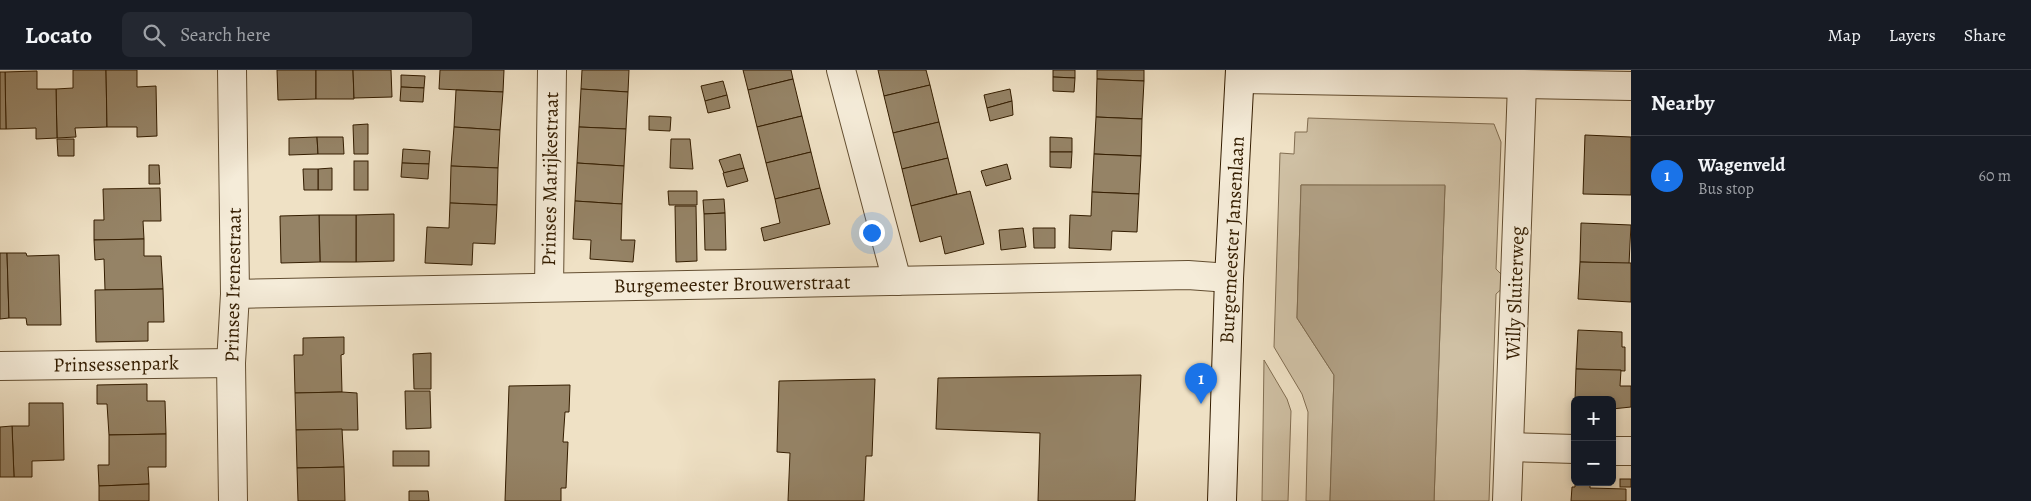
<!DOCTYPE html>
<meta charset="utf-8">
<style>
body{margin:0;font-family:Alegreya,serif;background:#242831;color:#f1f3f6}
.controls{position:absolute;right:15px;bottom:15px;display:grid;overflow:hidden;border-radius:8px;box-shadow:0 2px 8px #0003}
.controls button{width:45px;height:45px;display:grid;place-items:center;padding:0;border:0;border-bottom:1px solid #363941;background:#171b24;color:#f1f3f6;font:25px sans-serif}
.you{position:absolute;left:871px;top:162px;width:18px;height:18px;margin:-12px;border:4px solid #fff;border-radius:50%;background:#1a73e8;box-shadow:0 0 0 8px #1a73e833}
.badge{display:grid;place-items:center;width:32px;height:32px;border-radius:50%;background:#1a73e8;color:#fff;font-size:16px;font-weight:700}
.pin{position:absolute;translate:-50% -41px;filter:drop-shadow(0 1px 2px #0008)}
.pin::after{content:'';position:absolute;top:26px;width:18px;height:15px;background:inherit;clip-path:polygon(0 0,100% 0,50% 100%)}
.list{margin:0;padding:0;list-style:none}
h2{display:flex;justify-content:space-between;align-items:center;height:65px;margin:0;padding:0 20px;font-size:21px}
h2 small{font-size:16px;font-weight:400;color:#9ea1a6}
.list li{display:grid;grid-template-columns:32px 1fr auto;gap:15px;align-items:center;box-sizing:border-box;height:80px;padding:0 20px;border-top:1px solid #363941}
.list b{display:block;font-size:19px;white-space:nowrap}
.list p{margin:0;font-size:16px;white-space:nowrap;color:#9ea1a6}
.list em{font-size:16px;font-style:normal;color:#9ea1a6}
.icon{flex:none;width:28px;height:28px;fill:none;stroke:currentColor;stroke-width:2;stroke-linecap:round;stroke-linejoin:round}
.map{position:relative;flex:none;width:1631px;height:431px;overflow:hidden}
header{display:flex;align-items:center;gap:30px;box-sizing:border-box;height:70px;padding:0 25px;background:#171b24;border-bottom:1px solid #363941}
header strong{font-size:24px}
nav{display:flex;gap:28px;margin-inline-start:auto;font-size:18px}
.search{width:350px;height:45px;background:#242831;display:flex;align-items:center;gap:12px;box-sizing:border-box;padding:0 18px;border-radius:8px;color:#9ea1a6;font-size:19px}
main{display:flex}
aside{flex:1;background:#171b24}
.map>svg:first-child{display:block}
.green{fill:#cfc0a4;stroke:#826e52}
.water{fill:#af9e82;stroke:#7e6a4e}
.building{fill:#958366;stroke:#341d00}
.lines{fill:none;stroke-linecap:round;stroke-linejoin:round}
.street-casing{stroke:#634e31;stroke-width:30}
.secondary-casing{stroke:#341d00;stroke-width:30}
.street{stroke:#f5ecd9;stroke-width:28}
.secondary{stroke:#f5ecd9;stroke-width:28}
.labels{text-anchor:middle;dominant-baseline:central;stroke-width:4.5;stroke-linejoin:round;paint-order:stroke}
.street-label{font-size:20px;fill:#341d00;stroke:#f5ecd9}
</style>
<header>
<strong>Locato</strong>
<div class="search"><svg class="icon" aria-label="search" viewBox="0 0 24 24"><circle cx="10" cy="10" r="6"/><path d="M15 15l6 6"/></svg>Search here</div>
<nav><a>Map</a><a>Layers</a><a>Share</a></nav>
</header>
<main>
<div class="map">
<svg width="1631" height="431" viewBox="0 0 1631 431">
<rect width="100%" height="100%" fill="#efe1c5"/>
<filter id="stains"><feTurbulence type="fractalNoise" baseFrequency=".004" numOctaves="4"/><feColorMatrix values="0 0 0 0 .2 0 0 0 0 .09 0 0 0 0 .02 0 0 0 .5 -.17"/></filter>
<radialGradient id="worn" r=".72"><stop offset=".6" stop-color="#630" stop-opacity="0"/><stop offset="1" stop-color="#630" stop-opacity=".3"/></radialGradient>
<g class="green">
<polygon points="1308,48 1494,54 1501,72 1496,199 1506,209 1506,215 1496,224 1489,431 1434,431 1445,116 1301,115 1297,248 1334,305 1330,431 1306,431 1308,342 1302,324 1274,277 1280,83 1294,84 1295,62 1307,62"/>
<polygon points="1264,290 1287,329 1291,341 1288,431 1262,431"/>
</g>
<polygon class="water" points="1301,115 1445,115 1434,431 1330,431 1334,305 1297,248"/>
<g class="building">
<polygon points="73,0 106,0 107,57 75,58 76,67 57,68 56,19 73,18"/>
<polygon points="106,0 137,0 137,17 156,16 157,66 137,67 137,57 107,57"/>
<polygon points="277,0 316,0 316,29 278,30"/>
<polygon points="316,0 353,0 354,29 316,29"/>
<polygon points="353,0 391,0 392,27 354,28"/>
<polygon points="440,0 504,0 503,22 439,19"/>
<polygon points="582,0 629,0 628,22 581,19"/>
<polygon points="743,0 791,0 793,9 748,20"/>
<polygon points="878,0 926,0 930,15 884,26"/>
<polygon points="1053,0 1075,0 1075,8 1053,7"/>
<polygon points="1097,0 1144,0 1144,11 1097,9"/>
<polygon points="37,1 37,19 56,19 57,68 36,69 36,58 6,59 5,2"/>
<polygon points="0,2 5,2 6,59 0,59"/>
<polygon points="401,5 425,6 424,18 401,17"/>
<polygon points="1053,7 1075,8 1074,22 1053,21"/>
<polygon points="793,9 802,46 757,57 748,20"/>
<polygon points="1097,9 1144,11 1142,49 1096,47"/>
<polygon points="723,11 727,25 705,31 701,16"/>
<polygon points="930,15 939,52 893,63 884,26"/>
<polygon points="401,17 424,18 423,32 400,31"/>
<polygon points="581,19 628,22 626,59 579,57"/>
<polygon points="1010,19 1012,31 987,38 984,25"/>
<polygon points="456,20 503,22 500,60 454,57"/>
<polygon points="727,25 730,38 708,43 705,31"/>
<polygon points="1012,31 1013,45 990,51 987,38"/>
<polygon points="649,46 671,47 670,61 649,60"/>
<polygon points="802,46 811,82 766,93 757,57"/>
<polygon points="1096,47 1142,49 1141,86 1094,84"/>
<polygon points="939,52 948,88 902,99 893,63"/>
<polygon points="368,54 368,84 354,84 353,55"/>
<polygon points="454,57 500,60 498,98 451,96"/>
<polygon points="579,57 626,59 624,96 577,93"/>
<polygon points="1585,65 1631,67 1631,125 1583,124"/>
<polygon points="317,67 318,84 289,85 289,68"/>
<polygon points="317,67 343,67 344,84 318,84"/>
<polygon points="1050,67 1072,68 1072,82 1050,82"/>
<polygon points="57,69 74,69 74,86 58,86"/>
<polygon points="671,69 690,69 693,99 670,98"/>
<polygon points="403,79 430,81 429,94 402,93"/>
<polygon points="811,82 820,118 775,129 766,93"/>
<polygon points="1050,82 1072,82 1071,98 1050,97"/>
<polygon points="740,84 744,98 724,103 719,90"/>
<polygon points="1094,84 1141,86 1139,124 1092,122"/>
<polygon points="948,88 957,124 911,136 902,99"/>
<rect x="354" y="91" width="14" height="29"/>
<polygon points="402,93 429,94 428,109 401,107"/>
<polygon points="577,93 624,96 622,134 575,131"/>
<polygon points="1007,94 1011,109 986,116 981,101"/>
<polygon points="149,95 159,95 160,114 149,114"/>
<polygon points="451,96 498,98 497,135 450,133"/>
<polygon points="332,98 332,120 318,120 318,99"/>
<polygon points="744,98 748,111 727,117 723,103"/>
<polygon points="303,99 318,99 318,120 304,120"/>
<polygon points="160,118 161,151 143,151 144,169 94,170 94,150 104,150 103,119"/>
<polygon points="820,118 830,154 764,171 761,158 780,153 775,129"/>
<polygon points="668,121 697,121 697,135 669,135"/>
<polygon points="970,121 984,174 945,184 941,166 920,172 911,136"/>
<polygon points="1092,122 1139,124 1137,162 1112,161 1111,180 1069,178 1070,145 1091,146"/>
<polygon points="724,129 725,143 704,144 703,130"/>
<polygon points="575,131 622,134 621,170 635,170 633,192 590,189 591,170 573,169"/>
<polygon points="450,133 497,135 495,174 473,173 472,195 425,193 427,157 449,158"/>
<polygon points="675,136 696,136 697,191 676,192"/>
<polygon points="725,143 726,180 705,180 704,144"/>
<polygon points="394,144 394,191 356,192 356,145"/>
<polygon points="319,145 356,145 356,192 320,192"/>
<polygon points="319,145 320,192 281,193 280,146"/>
<polygon points="1581,153 1631,155 1629,194 1580,192"/>
<polygon points="1023,158 1026,177 1001,180 999,160"/>
<polygon points="1033,158 1055,158 1055,178 1034,178"/>
<polygon points="144,169 144,186 161,186 163,219 105,220 104,189 95,190 94,170"/>
<polygon points="0,183 7,183 9,248 0,249"/>
<polygon points="7,183 26,183 27,186 59,185 61,255 27,255 26,248 9,248"/>
<polygon points="1580,192 1631,193 1631,232 1578,229"/>
<polygon points="163,219 164,252 148,252 148,271 96,272 95,220"/>
<polygon points="1578,260 1622,262 1622,277 1625,277 1625,301 1576,299"/>
<polygon points="344,267 344,284 341,285 342,322 295,323 294,285 303,285 303,268"/>
<polygon points="431,283 431,319 414,319 413,284"/>
<polygon points="1576,299 1621,300 1620,316 1631,316 1631,337 1612,339 1612,330 1575,330"/>
<polygon points="1141,305 1135,431 1038,431 1040,363 936,359 938,308"/>
<polygon points="875,309 872,386 866,386 864,431 788,431 790,383 777,382 779,311"/>
<polygon points="147,314 147,331 165,331 166,364 109,365 107,334 97,334 97,315"/>
<polygon points="570,315 569,342 565,342 563,372 568,372 566,418 561,418 561,431 505,431 509,316"/>
<polygon points="405,321 430,321 431,358 406,359"/>
<polygon points="342,322 357,323 358,360 296,360 295,323"/>
<polygon points="29,333 63,333 64,390 32,391 32,407 14,407 12,356 29,356"/>
<polygon points="12,356 14,407 0,407 0,357"/>
<polygon points="342,359 344,397 297,398 296,360"/>
<polygon points="166,364 166,397 148,397 149,414 99,416 98,395 109,395 109,365"/>
<rect x="393" y="381" width="36" height="15"/>
<polygon points="344,397 345,431 298,431 297,398"/>
<rect x="1620" y="409" width="11" height="8"/>
<polygon points="1575,413 1590,413 1590,418 1626,419 1626,431 1571,431 1572,417 1575,417"/>
<polygon points="149,414 149,431 99,431 99,416"/>
<polygon points="409,421 428,421 429,431 409,431"/>
</g>
<g class="lines">
<g class="street-casing">
<g id="street">
<polyline points="232,0 235,224 231,293 233,431"/>
<polyline points="841,0 897,211"/>
<polyline points="1240,9 1631,16"/>
<polyline points="549,217 552,0"/>
<polyline points="235,224 1188,205 1229,208"/>
<polyline points="0,296 231,293"/>
<polyline points="1509,377 1575,379"/>
<polyline points="1612,381 1631,381"/>
<polyline points="1507,431 1522,14"/>
</g>
</g>
<g class="secondary-casing">
<polyline id="secondary" points="1222,431 1229,208 1240,0"/>
</g>
<use href="#street" class="street"/>
<use href="#secondary" class="secondary"/>
</g>
<g class="labels">
<g class="street-label">
<text transform="translate(550 109) rotate(-89)">Prinses Marijkestraat</text>
<text transform="translate(1232 170) rotate(-87)">Burgemeester Jansenlaan</text>
<text transform="translate(732 214) rotate(-1)">Burgemeester Brouwerstraat</text>
<text transform="translate(233 215) rotate(-89)">Prinses Irenestraat</text>
<text transform="translate(1515 223) rotate(-88)">Willy Sluiterweg</text>
<text transform="translate(116 294) rotate(-1)">Prinsessenpark</text>
</g>
</g>
<rect width="100%" height="100%" filter="url(#stains)"/>
<rect width="100%" height="100%" fill="url(#worn)"/>
</svg>
<div class="controls">
<button>+</button>
<button>−</button>
</div>
<div class="you"></div>
<div class="pin badge" style="left:1201px;top:334px">1</div>
</div>
<aside>
<h2>Nearby<small></small></h2>
<ul class="list">
<li><span class="badge">1</span><div><b>Wagenveld</b><p>Bus stop</p></div><em>60 m</em></li>
</ul>
</aside>
</main>
